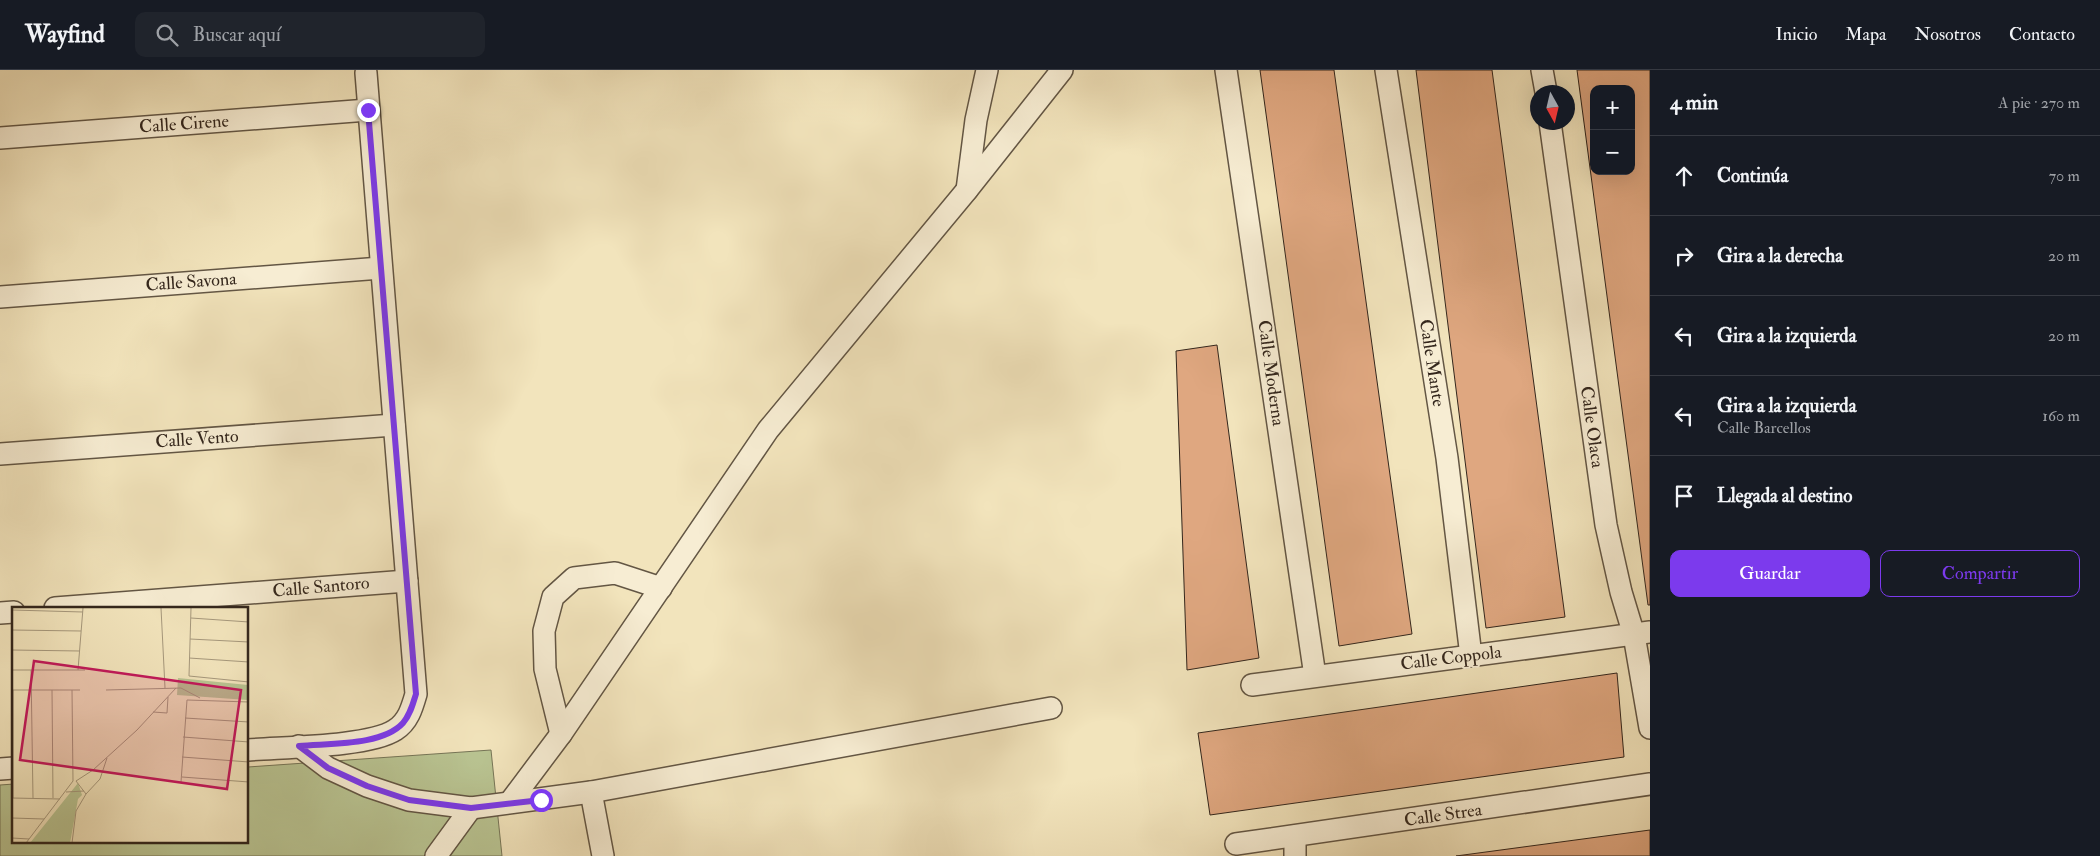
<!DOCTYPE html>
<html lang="es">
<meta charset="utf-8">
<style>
body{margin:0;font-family:"IM FELL Double Pica",serif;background:#20242c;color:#f1f3f6}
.controls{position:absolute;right:15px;top:15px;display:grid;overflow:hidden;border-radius:10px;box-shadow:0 5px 20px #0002}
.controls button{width:45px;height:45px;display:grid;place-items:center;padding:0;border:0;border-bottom:1px solid #363941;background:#171b24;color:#f1f3f6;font:25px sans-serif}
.compass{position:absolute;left:1530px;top:15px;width:45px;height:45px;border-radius:50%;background:#171b24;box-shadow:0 5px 20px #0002;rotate:172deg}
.stop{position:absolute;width:15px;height:15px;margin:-11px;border:4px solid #7c3aed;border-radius:50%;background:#fff}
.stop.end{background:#7c3aed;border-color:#fff;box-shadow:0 1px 5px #0008}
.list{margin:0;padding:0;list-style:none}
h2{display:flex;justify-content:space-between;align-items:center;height:65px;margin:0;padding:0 20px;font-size:21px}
h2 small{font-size:16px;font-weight:400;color:#9ea1a6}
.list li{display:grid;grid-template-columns:32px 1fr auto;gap:15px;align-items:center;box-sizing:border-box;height:80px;padding:0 20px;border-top:1px solid #363941}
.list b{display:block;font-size:19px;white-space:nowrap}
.list p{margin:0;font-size:16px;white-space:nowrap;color:#9ea1a6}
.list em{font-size:16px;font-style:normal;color:#9ea1a6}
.actions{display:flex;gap:10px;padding:15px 20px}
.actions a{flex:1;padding:11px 0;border:1px solid #7c3aed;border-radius:10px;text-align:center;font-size:18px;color:#7c3aed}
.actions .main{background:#7c3aed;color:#fff}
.icon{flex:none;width:28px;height:28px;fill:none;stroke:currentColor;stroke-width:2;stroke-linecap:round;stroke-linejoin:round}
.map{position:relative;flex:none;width:1650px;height:786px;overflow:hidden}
header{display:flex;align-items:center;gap:30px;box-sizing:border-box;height:70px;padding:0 25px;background:#171b24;border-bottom:1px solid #363941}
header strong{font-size:24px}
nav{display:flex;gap:28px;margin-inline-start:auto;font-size:18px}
.search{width:350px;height:45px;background:#20242c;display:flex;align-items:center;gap:12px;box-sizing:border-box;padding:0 18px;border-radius:10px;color:#9ea1a6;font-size:19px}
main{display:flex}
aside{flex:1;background:#171b24}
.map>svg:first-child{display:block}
.green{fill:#b9c492;stroke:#767557}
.building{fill:#dfa780;stroke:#33261c;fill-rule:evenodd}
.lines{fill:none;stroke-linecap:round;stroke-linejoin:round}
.minor-casing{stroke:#635644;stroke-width:24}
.minor{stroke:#f7edd3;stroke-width:21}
.route{stroke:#7c3aed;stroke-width:6}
.labels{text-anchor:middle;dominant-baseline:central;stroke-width:4;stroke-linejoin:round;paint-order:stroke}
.street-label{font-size:18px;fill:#33261c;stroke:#f7edd3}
.inset-road{fill:none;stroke:#a6987c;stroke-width:1}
.view{fill:#c2185b;fill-opacity:0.15;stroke:#c2185b;stroke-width:2.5}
.inset-edge{fill:none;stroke:#33261c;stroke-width:2.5}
</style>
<header>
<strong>Wayfind</strong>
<div class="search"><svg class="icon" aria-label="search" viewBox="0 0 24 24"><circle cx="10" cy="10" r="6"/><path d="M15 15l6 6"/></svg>Buscar aquí</div>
<nav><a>Inicio</a><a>Mapa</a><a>Nosotros</a><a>Contacto</a></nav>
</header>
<main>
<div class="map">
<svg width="1650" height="786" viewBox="0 0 1650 786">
<rect width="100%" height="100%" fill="#f2e4bc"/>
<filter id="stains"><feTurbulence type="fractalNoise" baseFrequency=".004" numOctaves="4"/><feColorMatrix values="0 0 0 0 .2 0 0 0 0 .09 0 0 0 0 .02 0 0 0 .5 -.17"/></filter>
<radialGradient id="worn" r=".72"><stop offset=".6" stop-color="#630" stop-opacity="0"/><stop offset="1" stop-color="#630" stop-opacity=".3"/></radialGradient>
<polygon class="green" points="491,680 502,786 0,786 0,715 14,714 14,772 248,772 248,697"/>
<g class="building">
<polygon points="1260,0 1334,0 1412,564 1339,576"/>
<polygon points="1416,0 1492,0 1565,547 1486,558"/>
<path d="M1577,0H1650V535H1648ZM1594,19H1631V101H1594Z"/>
<polygon points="1217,275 1259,588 1187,600 1176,281"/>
<polygon points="1617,603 1624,687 1210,745 1198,663"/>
<polygon points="1650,760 1650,786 1456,786"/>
</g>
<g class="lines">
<g class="minor-casing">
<g id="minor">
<polyline points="1226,0 1315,606"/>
<polyline points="1386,0 1447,388 1471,586"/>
<polyline points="1542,0 1546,22"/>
<polyline points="1550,52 1606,455 1621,522 1634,565 1650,658"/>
<polyline points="0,68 368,40"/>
<polyline points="967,120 976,50 987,0"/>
<polyline points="0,227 381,198"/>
<polyline points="0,384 394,355"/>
<polyline points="55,538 407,511"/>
<polyline points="0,543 14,542"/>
<polyline points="1252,615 1650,562"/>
<polyline points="561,664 545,599 544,561 553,527 574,508 615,503 661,518"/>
<polyline points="299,676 328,698 367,716 409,730 471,738 591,722 1051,638"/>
<path d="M248,680C282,677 369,677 395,660C408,652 412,638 416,624L366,3"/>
<polyline points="0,699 14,698"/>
<polyline points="591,722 603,786"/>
<polyline points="510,732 561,664 768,360 967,120 1062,0"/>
<polyline points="1295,766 1295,786"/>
<polyline points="1236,774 1650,714"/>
<polyline points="436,786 471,738"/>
</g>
</g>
<use href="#minor" class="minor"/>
</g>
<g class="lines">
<path class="route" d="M368,40L416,624C413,634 410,645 403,653C382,676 329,673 299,676L328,698L367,716L409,730L471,738L541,730"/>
</g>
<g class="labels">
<g class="street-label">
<text transform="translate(184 54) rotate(-4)">Calle Cirene</text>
<text transform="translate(191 212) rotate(-4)">Calle Savona</text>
<text transform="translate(1432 293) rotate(81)">Calle Mante</text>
<text transform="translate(1271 303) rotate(82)">Calle Moderna</text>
<text transform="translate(1592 357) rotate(82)">Calle Olaca</text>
<text transform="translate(197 369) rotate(-4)">Calle Vento</text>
<text transform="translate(321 517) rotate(-5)">Calle Santoro</text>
<text transform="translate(1451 588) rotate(-7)">Calle Coppola</text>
<text transform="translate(1443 745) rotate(-8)">Calle Strea</text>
</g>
</g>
<g transform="translate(12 537)">
<rect width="236" height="236" fill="#f2e4bc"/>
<path d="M166,71L236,78V93L165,88ZM66,176L70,188L66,192L58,236H18Z" fill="#b9c492"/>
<path class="inset-road" d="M149,1L153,81M179,1L177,69L237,75M0,3L71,5M179,11L237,15M0,23L69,24M178,32L237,35M0,43L68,44M177,51L237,55M0,63H73M19,63L21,191M66,63L71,1M1,83H68M40,83L41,191M94,83L169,81L188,91M141,105L155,106L156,90M173,111L237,115M171,130L237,135M170,150L237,155M170,170L237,175M64,174L81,163L125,123L164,81M169,175L175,93L237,95M54,185L72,184M74,187L88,172L95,151M0,191L48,192M1,191V83M0,211L32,212M0,231L17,232M14,236L61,174L60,83M60,236L64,204L74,187L64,174"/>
<path class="view" d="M22,54L229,83L215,182L8,153Z"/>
<rect width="236" height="236" class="inset-edge"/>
</g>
<rect width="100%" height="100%" filter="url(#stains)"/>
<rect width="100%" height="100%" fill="url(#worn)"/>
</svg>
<div class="controls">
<button>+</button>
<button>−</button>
</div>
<svg class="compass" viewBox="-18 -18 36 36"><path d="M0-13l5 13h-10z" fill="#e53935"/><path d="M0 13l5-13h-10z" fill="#9ea1a6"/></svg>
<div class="stop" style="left:541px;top:730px"></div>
<div class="stop end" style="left:368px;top:40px"></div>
</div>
<aside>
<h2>4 min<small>A pie · 270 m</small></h2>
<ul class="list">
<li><svg class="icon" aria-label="ahead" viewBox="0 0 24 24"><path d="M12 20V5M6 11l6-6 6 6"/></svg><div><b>Continúa</b></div><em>70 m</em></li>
<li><svg class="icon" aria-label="right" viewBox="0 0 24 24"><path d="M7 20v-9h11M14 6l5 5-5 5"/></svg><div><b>Gira a la derecha</b></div><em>20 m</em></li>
<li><svg class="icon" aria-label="left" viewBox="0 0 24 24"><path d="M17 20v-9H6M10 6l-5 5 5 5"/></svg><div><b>Gira a la izquierda</b></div><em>20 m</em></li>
<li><svg class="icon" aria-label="left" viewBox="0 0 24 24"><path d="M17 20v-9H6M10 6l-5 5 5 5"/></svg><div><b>Gira a la izquierda</b><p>Calle Barcellos</p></div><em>160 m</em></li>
<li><svg class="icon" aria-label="arrive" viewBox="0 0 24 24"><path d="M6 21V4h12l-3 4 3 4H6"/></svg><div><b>Llegada al destino</b></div></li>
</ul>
<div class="actions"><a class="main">Guardar</a><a>Compartir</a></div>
</aside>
</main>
